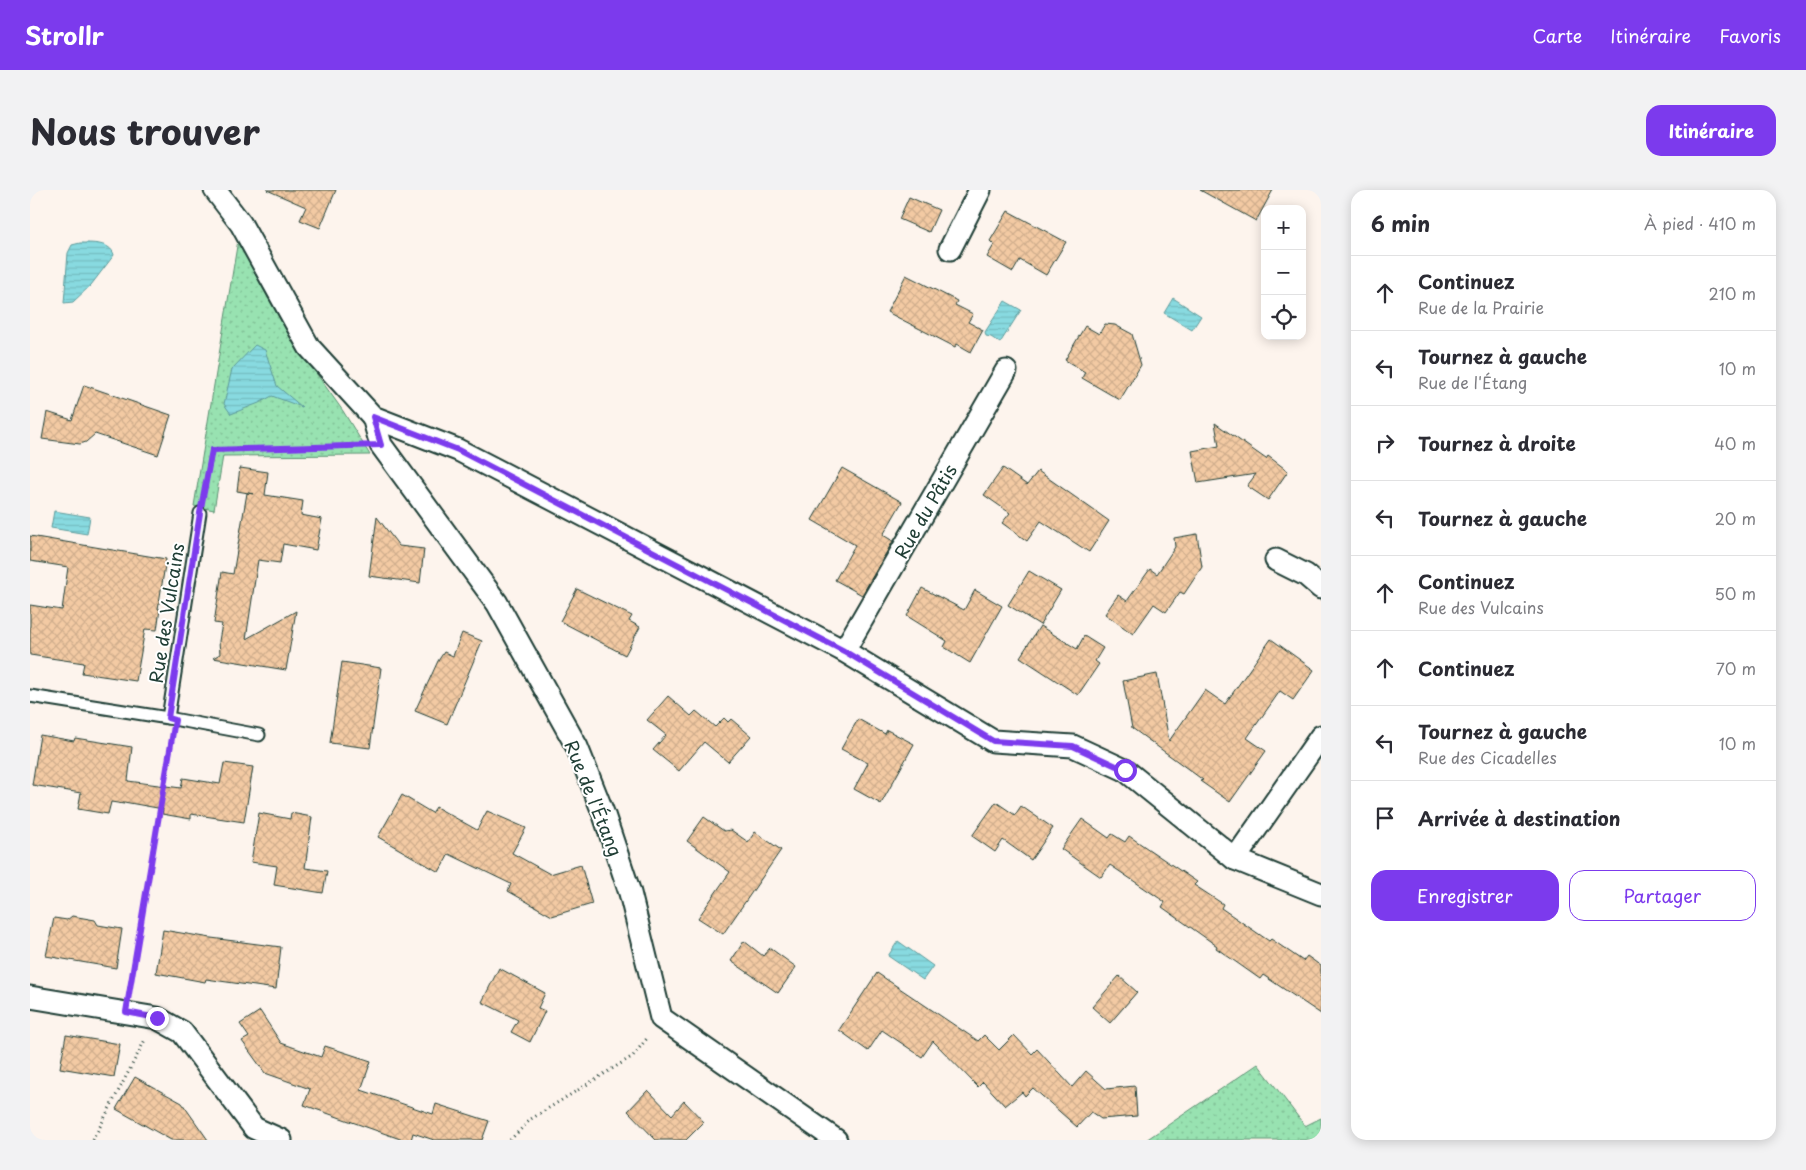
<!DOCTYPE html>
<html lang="fr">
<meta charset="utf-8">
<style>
body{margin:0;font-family:"Playpen Sans",sans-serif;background:#f2f2f3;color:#2b2b33}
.controls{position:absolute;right:15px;top:15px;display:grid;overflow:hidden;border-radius:10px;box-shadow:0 2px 12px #0003}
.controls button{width:45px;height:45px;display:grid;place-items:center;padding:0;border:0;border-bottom:1px solid #e1e1e2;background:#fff;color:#2b2b33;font:25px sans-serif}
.stop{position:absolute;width:15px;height:15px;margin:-11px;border:4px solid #7c3aed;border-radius:50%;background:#fff}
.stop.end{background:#7c3aed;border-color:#fff;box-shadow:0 1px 5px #0008}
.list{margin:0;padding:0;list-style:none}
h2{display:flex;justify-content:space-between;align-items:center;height:65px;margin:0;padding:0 20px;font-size:21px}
h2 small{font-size:16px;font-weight:400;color:#7c7c81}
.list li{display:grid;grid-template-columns:32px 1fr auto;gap:15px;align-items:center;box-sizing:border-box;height:75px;padding:0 20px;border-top:1px solid #e1e1e2}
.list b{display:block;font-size:19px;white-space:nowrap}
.list p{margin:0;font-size:16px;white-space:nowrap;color:#7c7c81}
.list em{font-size:16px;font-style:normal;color:#7c7c81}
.actions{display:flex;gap:10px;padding:15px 20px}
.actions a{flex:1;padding:11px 0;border:1px solid #7c3aed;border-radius:15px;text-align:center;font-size:18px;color:#7c3aed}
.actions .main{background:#7c3aed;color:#fff}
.icon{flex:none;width:28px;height:28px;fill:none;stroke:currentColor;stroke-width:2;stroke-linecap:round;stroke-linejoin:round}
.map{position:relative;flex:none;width:1291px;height:950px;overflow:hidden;border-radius:15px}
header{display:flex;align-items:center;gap:30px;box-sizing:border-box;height:70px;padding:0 25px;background:#7c3aed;color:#fff}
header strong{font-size:24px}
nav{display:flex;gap:28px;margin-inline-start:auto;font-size:18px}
.intro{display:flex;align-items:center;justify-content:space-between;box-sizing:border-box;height:120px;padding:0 30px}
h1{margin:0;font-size:35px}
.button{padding:12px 22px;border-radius:15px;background:#7c3aed;color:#fff;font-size:18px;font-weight:700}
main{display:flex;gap:30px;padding:0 30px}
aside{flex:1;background:#fff;border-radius:15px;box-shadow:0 2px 12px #0003}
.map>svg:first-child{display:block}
.grass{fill:url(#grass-dots);stroke:#5c9072}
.water{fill:url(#water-rules);stroke:#5e9b9b}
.building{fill:url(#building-cross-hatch);stroke:#1f3d34}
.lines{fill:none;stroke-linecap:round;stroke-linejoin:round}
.service-casing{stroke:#1f3d34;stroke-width:15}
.minor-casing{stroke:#1f3d34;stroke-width:25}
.path{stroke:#1f3d34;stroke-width:3;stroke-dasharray:1 4;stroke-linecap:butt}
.service{stroke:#fff;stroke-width:11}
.minor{stroke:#fff;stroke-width:21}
.route{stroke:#7c3aed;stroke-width:6}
.labels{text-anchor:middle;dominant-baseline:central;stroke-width:4;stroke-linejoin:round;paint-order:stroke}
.street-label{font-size:18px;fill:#1f3d34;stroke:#fff}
</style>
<header>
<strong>Strollr</strong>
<nav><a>Carte</a><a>Itinéraire</a><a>Favoris</a></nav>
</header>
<div class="intro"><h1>Nous trouver</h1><a class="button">Itinéraire</a></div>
<main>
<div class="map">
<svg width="1291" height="950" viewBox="0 0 1291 950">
<defs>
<pattern id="grass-dots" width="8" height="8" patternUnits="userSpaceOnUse" patternTransform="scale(1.25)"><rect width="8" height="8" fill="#98e2b1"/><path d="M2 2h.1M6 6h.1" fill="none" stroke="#83c399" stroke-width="1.8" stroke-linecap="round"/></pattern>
<pattern id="water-rules" width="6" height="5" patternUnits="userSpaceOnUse" patternTransform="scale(1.25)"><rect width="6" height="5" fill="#88dae0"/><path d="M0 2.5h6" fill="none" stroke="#75bcc1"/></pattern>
<pattern id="building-cross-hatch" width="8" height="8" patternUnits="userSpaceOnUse" patternTransform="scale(1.25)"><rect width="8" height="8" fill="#f3caa3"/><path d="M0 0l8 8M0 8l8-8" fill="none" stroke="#d0ae8d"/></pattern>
</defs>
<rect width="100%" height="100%" fill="#fdf4ed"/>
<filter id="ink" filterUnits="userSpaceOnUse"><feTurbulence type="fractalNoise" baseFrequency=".02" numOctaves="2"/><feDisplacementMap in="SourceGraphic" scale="10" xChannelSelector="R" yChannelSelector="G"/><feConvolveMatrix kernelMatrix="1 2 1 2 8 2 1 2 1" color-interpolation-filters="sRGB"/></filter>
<g filter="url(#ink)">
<g class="grass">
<polygon points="208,50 262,149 313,221 340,265 193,266 184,320 164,316"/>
<polygon points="1228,874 1275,936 1291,928 1291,950 1116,950"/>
</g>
<g class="water">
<path d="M50,53C61,53 81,52 84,65L61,95L43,112L34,113L38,63L42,55Z"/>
<polygon points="1143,108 1171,126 1162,140 1134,123"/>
<polygon points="975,111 991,120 970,153 961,147 956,146 955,142"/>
<polygon points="225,155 235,160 247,196 272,217 242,206 229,213 201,224 194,214 202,179"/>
<polygon points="24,321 60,327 57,344 21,338"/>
<polygon points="868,751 903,776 893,790 858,766"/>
</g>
<g class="building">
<polygon points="237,0 306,0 290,38 270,30 276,17"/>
<polygon points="1170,0 1243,0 1226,31"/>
<polygon points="879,7 909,20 899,42 869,29"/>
<polygon points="978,21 1036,52 1016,85 990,70 983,82 957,67 964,55 960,51"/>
<polygon points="876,85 927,111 925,115 943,124 938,132 953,140 941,162 927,154 925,157 857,122"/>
<polygon points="1075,134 1085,135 1102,144 1111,175 1090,210 1052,188 1055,182 1035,170 1055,136 1069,144"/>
<polygon points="54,195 141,225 128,265 65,244 56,252 50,254 12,249 17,222 42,230"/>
<polygon points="1185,233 1236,269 1238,266 1258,281 1238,310 1217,296 1226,284 1168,293 1162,261 1189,256"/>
<polygon points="210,278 238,282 235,305 273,311 271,325 292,329 286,360 253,354 250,373 228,370 216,449 266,421 256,480 183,468 190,464 189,451 192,434 184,433 192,382 203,384 217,303 224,304 207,301"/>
<polygon points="812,278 872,312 853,345 863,351 832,405 805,390 825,355 782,330"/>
<polygon points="973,278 997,295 1008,281 1079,331 1059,362 1011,331 997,351 972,333 980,323 954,305"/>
<polygon points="347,327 369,356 394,359 390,393 339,386"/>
<polygon points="1167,344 1172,377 1154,404 1150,402 1136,422 1124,414 1103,444 1075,424 1088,405 1097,411 1120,379 1127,384 1145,357 1144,348"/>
<polygon points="0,346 136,369 128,419 130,419 127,440 115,439 106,491 52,483 54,473 0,465 0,415 32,420 38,377 0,371"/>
<polygon points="999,381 1031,400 1010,435 978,415"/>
<polygon points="892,398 934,420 945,400 972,416 940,473 914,457 917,451 877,426"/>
<polygon points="547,399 602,426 599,431 610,437 595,465 530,431"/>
<polygon points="1010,436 1047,459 1054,446 1073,458 1065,471 1069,474 1048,505 990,467"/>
<polygon points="432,443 452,451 417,534 385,521 408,471 414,462 423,466"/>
<polygon points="1241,449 1284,480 1263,510 1250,501 1217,548 1236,561 1200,612 1170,591 1173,590 1102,538 1093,491 1127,484 1139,551 1175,500 1195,514"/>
<polygon points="312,472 351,478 340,558 300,553"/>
<polygon points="638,506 661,526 666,521 685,537 694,528 698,532 701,529 721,546 698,572 674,552 649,581 623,560 636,545 617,530"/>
<polygon points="828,529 855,544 857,540 884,554 851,614 824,599 838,573 811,559"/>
<polygon points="10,545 44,551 45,548 102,557 98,591 151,598 153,588 190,594 194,573 223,577 214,632 161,624 161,629 132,624 133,619 94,612 94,614 81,612 78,624 48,619 51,603 2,595"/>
<polygon points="372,605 402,623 406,617 447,640 457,621 496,638 482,663 520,684 551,675 562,714 522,726 478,701 481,694 419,664 409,682 348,647"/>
<polygon points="966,612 985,625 991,616 1023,638 1001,670 973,650 965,662 942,646"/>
<polygon points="229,623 260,629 261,623 282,627 275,678 297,681 293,703 244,695 247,676 221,672"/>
<polygon points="674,627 694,641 701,640 718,652 725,642 751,660 693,744 668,728 700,682 657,651"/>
<polygon points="1052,629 1079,648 1082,644 1095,652 1099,646 1167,692 1164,695 1193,714 1191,718 1239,751 1241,749 1273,771 1277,766 1291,776 1291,824 1233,785 1230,789 1186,758 1187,756 1132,717 1135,712 1080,675 1071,687 1031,659"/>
<polygon points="42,726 65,730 68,735 92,739 86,778 16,766 24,728 37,730"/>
<polygon points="133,740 181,748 251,757 246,799 176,789 175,792 126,783"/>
<polygon points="714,751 733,766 740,758 766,777 748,803 701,771"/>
<polygon points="469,778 515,803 508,818 515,821 500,852 481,842 488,830 452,812"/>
<polygon points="847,783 948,851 954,845 969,860 984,845 1002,864 1007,859 1042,897 1056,881 1076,899 1105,896 1107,926 1071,929 1061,922 1047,937 1003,898 995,906 992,902 975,916 953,892 948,897 903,851 892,867 852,840 838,861 809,840"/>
<polygon points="1089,786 1107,802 1080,833 1062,817"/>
<polygon points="230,821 251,853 291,867 295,856 341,871 331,900 403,924 406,914 459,931 452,950 404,950 383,943 381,950 373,950 274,915 280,899 235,883 212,851 219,847 210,834"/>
<polygon points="36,845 90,854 84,887 30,878"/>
<polygon points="105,887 152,913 178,950 141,950 86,919"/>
<polygon points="618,900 642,925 654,911 674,932 656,950 626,950 598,921"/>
</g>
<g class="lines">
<g class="service-casing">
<g id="service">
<polyline points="0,506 138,528 229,545"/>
<polyline points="138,528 170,323"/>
</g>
</g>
<g class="minor-casing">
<g id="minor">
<polyline points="185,0 211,34 279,157 343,227 428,260 814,461 963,551 1043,556 1095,580 1205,669 1291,704"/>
<polyline points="920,59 950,0"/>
<polyline points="343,227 351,255 467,413 547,557 574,625 600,703 631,828 806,950"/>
<polyline points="1246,370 1276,385 1291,398"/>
<polyline points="814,461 976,181"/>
<polyline points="1205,669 1291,546"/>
<polyline points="0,807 127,828 152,842 224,938 251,950"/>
</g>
</g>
<g class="path">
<polyline points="173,305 182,260 326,256"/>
<polyline points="100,799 142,549"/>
<polyline points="63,950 115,850"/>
<polyline points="480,950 501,929 603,866 618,847"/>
</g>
<use href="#service" class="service"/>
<use href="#minor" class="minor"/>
</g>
</g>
<g class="lines" filter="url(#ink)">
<polyline class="route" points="127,828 96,822 145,530 138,528 170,323 182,260 351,255 343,227 428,260 814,461 963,551 1043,556 1095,580"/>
</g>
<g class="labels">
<g class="street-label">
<text transform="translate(895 321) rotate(-60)">Rue du Pâtis</text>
<text transform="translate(136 423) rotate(-81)">Rue des Vulcains</text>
<text transform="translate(564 608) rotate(68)">Rue de l'Étang</text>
</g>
</g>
</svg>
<div class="controls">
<button>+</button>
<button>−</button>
<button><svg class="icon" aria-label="locate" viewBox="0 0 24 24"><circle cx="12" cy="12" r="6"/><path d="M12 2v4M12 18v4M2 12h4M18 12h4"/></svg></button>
</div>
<div class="stop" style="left:1095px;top:580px"></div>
<div class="stop end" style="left:127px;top:828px"></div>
</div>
<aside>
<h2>6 min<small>À pied · 410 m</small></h2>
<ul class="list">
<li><svg class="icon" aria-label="ahead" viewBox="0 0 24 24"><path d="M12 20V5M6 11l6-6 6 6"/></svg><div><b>Continuez</b><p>Rue de la Prairie</p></div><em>210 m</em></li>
<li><svg class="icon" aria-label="left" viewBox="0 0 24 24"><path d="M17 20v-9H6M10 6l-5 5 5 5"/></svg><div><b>Tournez à gauche</b><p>Rue de l'Étang</p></div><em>10 m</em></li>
<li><svg class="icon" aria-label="right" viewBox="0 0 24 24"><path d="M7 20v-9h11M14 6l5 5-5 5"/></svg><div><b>Tournez à droite</b></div><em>40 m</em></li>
<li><svg class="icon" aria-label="left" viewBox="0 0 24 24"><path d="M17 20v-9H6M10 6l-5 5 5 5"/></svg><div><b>Tournez à gauche</b></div><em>20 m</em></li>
<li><svg class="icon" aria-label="ahead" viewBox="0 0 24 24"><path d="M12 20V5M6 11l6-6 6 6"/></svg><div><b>Continuez</b><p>Rue des Vulcains</p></div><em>50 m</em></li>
<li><svg class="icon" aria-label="ahead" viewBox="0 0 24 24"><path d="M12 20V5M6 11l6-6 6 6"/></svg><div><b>Continuez</b></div><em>70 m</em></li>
<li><svg class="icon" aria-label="left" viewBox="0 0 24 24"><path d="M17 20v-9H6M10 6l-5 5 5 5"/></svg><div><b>Tournez à gauche</b><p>Rue des Cicadelles</p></div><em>10 m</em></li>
<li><svg class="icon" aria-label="arrive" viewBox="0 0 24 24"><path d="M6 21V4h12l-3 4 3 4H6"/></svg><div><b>Arrivée à destination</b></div></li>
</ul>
<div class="actions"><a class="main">Enregistrer</a><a>Partager</a></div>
</aside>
</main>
